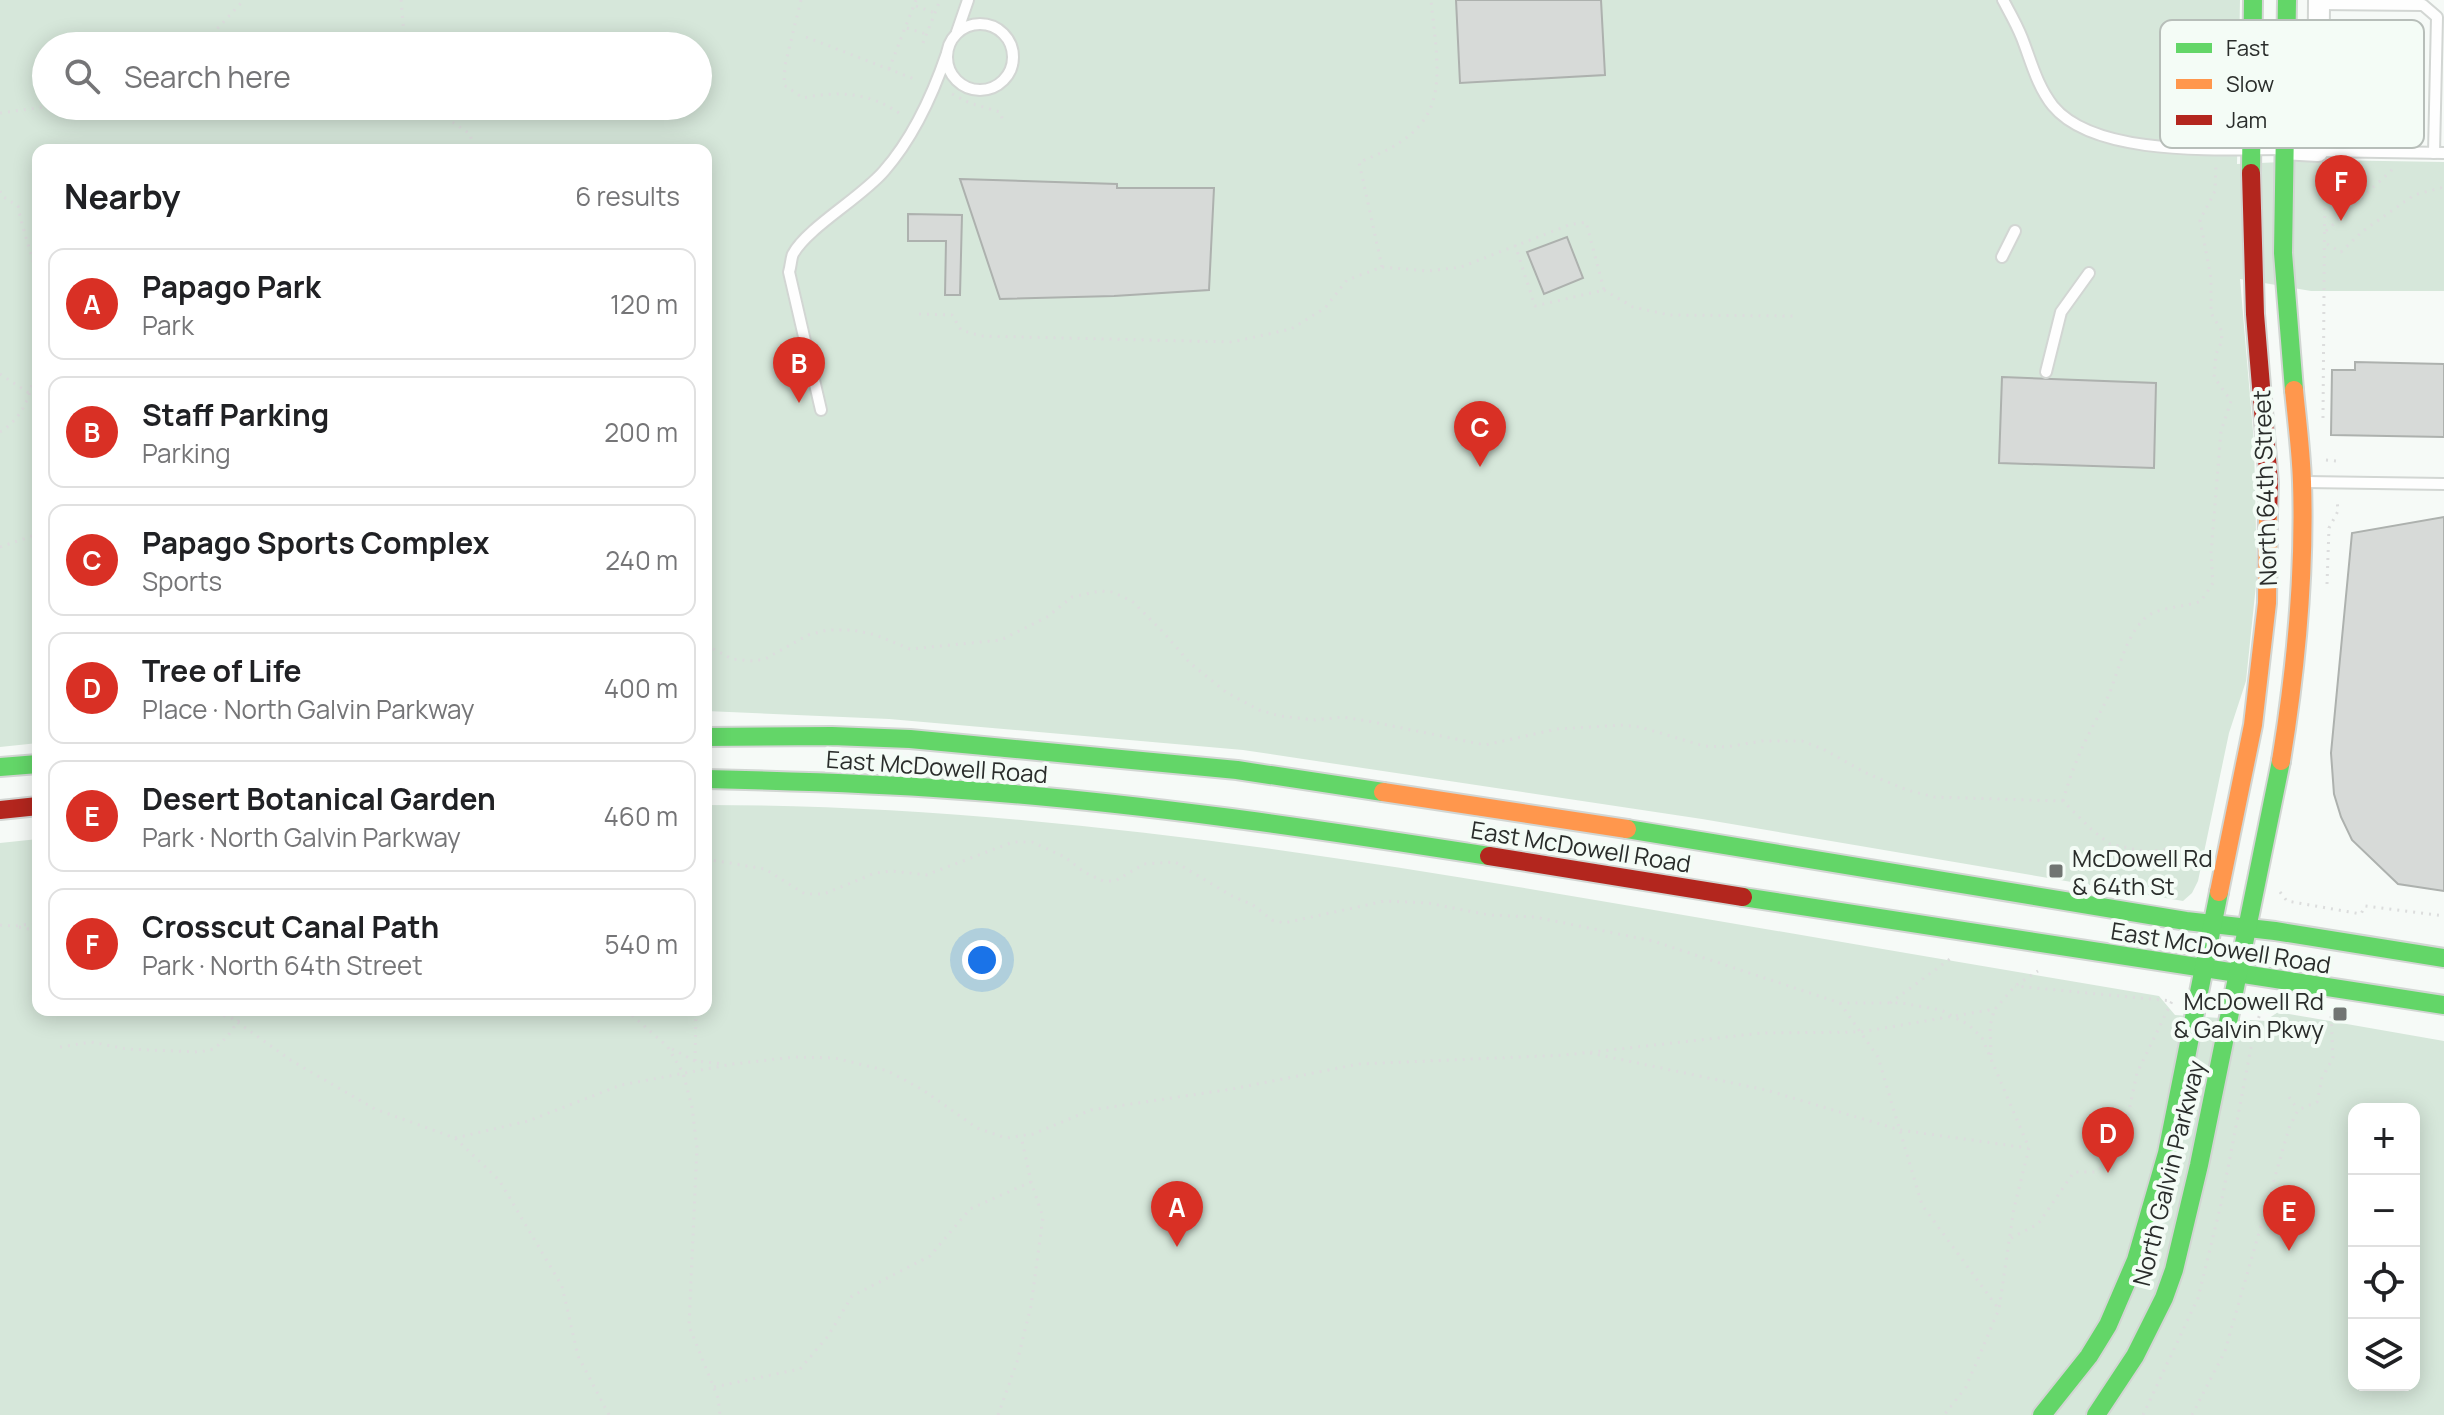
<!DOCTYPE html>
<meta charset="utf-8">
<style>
body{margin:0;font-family:Manrope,sans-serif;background:#f2f2f2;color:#202124}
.controls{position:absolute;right:24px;bottom:24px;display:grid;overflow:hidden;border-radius:16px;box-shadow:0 4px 20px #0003}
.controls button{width:72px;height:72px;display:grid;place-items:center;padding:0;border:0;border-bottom:2px solid #e0e0e0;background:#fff;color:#202124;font:40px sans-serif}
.you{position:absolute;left:982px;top:960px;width:28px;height:28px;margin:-20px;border:6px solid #fff;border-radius:50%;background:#1a73e8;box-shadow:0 0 0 12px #1a73e833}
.badge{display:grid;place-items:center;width:52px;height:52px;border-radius:50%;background:#d93025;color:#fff;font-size:26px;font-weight:700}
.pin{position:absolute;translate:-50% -66px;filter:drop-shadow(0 2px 4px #0008)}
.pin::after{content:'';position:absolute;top:42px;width:28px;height:24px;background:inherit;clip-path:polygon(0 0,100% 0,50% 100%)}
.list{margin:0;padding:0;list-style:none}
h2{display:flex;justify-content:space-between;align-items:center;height:104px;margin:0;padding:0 32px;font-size:34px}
h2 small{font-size:26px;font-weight:400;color:#757577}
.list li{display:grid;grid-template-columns:52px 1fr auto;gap:24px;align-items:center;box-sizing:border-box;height:112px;margin:0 16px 16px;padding:0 16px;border:2px solid #e0e0e0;border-radius:16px}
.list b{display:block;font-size:30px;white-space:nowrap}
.list p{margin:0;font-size:26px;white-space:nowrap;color:#757577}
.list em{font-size:26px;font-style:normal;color:#757577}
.icon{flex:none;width:44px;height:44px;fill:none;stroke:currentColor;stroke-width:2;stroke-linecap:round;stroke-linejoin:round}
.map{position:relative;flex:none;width:2444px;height:1415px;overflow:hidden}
.search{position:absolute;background:#fff;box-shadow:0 4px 20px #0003;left:32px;top:32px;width:680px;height:88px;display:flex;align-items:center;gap:20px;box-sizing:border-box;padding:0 28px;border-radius:44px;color:#757577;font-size:30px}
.panel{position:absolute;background:#fff;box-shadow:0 4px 20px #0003;left:32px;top:144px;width:680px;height:872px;border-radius:16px}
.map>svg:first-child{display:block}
.green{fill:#d6e7da;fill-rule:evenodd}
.building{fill:#d7dad8;stroke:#adb1ae;stroke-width:2}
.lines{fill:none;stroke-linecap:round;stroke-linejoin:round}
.lane-casing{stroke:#d2d6d3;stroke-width:14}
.street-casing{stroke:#d2d6d3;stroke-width:24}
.fast-casing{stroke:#d2d6d3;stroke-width:22}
.slow-casing{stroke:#d2d6d3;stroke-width:22}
.jam-casing{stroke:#d2d6d3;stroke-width:22}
.path{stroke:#dcdddd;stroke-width:3;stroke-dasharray:2 6;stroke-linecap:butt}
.lane{stroke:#fefefe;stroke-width:10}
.street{stroke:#fefefe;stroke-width:20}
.fast{stroke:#63d668;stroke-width:18}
.slow{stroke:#ff974d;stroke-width:18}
.jam{stroke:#b3261e;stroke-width:18}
.poi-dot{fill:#717572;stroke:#f4fcf6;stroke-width:3}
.labels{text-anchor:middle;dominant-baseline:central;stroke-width:8;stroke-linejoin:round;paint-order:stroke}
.street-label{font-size:24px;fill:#2a2d2b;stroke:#f4fcf6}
.poi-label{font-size:24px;fill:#2a2d2b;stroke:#f4fcf6;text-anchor:start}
.key{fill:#f4fcf6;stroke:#b7beb9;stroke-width:2}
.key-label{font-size:22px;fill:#2a2d2b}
</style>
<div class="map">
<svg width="2444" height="1415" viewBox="0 0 2444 1415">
<rect width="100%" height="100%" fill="#f6faf7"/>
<g class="green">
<path d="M0,0H2240L2237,164L2323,160L2444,162V291H2311L2240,279L2254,443L2257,575L2246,681L2229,733L2198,881L2192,893L2183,901L1702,819L1243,750L889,719L706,711V150H38V743L0,747ZM46,46H698V106H46Z"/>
<path d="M706,805C1009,805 1308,851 1607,902C1791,933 1975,965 2159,996L2175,1015L2265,1021L2278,1012L2444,1041V1415H0V843L38,839V1010H706ZM2354,1109H2414V1385H2354Z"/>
</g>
<g class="building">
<polygon points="1456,0 1601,0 1605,75 1460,83"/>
<polygon points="960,179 1117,184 1117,188 1214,188 1209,290 1114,296 1000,299"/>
<polygon points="908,214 962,215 960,295 945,295 946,241 908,241"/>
<polygon points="1567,237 1583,278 1544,294 1527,252"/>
<polygon points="2355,362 2444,364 2444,437 2331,435 2332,370 2355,370"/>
<polygon points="2002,377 2156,383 2154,468 1999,463"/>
<polygon points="2444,517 2444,891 2398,884 2352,840 2341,817 2334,794 2331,753 2352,533"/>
</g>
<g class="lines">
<g class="lane-casing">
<g id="lane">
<path d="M2003,0C2010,13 2017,25 2022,38C2031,61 2037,86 2053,106C2095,157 2220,149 2282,149"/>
<polyline points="2319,4 2423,5 2437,17 2434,153"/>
<circle cx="980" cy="57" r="33"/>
<polyline points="957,32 968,0"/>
<polyline points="2318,151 2444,153"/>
<polyline points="2002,257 2015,231"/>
<polyline points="2046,372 2061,312 2089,273"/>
<path d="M821,410L789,272C791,266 791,258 793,254C807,228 862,197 884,171C913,138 933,94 947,53"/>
<polyline points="2306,482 2444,484"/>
</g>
</g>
<g class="street-casing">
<polyline id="street" points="2284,149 2318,151 2319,0"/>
</g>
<g class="fast-casing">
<g id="fast">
<polyline points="2287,0 2283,253 2294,390"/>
<polyline points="2251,173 2253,0"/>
<polyline points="706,737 832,736 910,739 1237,770 1383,792"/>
<polyline points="0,767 38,764"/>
<path d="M706,779C787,781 867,783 948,789C1129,801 1309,828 1489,856"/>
<polyline points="1627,829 2186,921 2275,931 2444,958"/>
<polyline points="1743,897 2444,1005"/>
<polyline points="2042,1415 2089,1356 2108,1325 2136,1260 2167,1153 2219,892"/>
<polyline points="2096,1415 2135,1356 2164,1298 2174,1270 2199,1165 2281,761"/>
</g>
</g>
<g class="slow-casing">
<g id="slow">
<path d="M2281,761C2296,669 2305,576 2302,482C2301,451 2297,421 2294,390"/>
<polyline points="1383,792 1627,829"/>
<polyline points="2219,892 2253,725 2267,603 2268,514"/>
</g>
</g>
<g class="jam-casing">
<g id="jam">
<polyline points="2251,173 2255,314 2269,483 2268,514"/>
<polyline points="0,810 38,806"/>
<polyline points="1489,856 1743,897"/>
</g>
</g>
<g class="path">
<polyline points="401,0 404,34 409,46"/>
<path d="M801,0L785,65L784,85L803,98C839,90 873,93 903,116"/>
<polyline points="916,6 935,13"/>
<polyline points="907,28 926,34"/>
<polyline points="806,37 917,80"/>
<polyline points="923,43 940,0"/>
<polyline points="201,46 244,0"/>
<polyline points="889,69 916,0"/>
<polyline points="952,94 970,103 1000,112 1004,123"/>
<polyline points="436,106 439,113 470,134 474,150"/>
<polyline points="0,113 51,106"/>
<path d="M0,191L2,196L18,206C23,234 35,260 38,286"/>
<polyline points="2326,231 2394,168"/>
<polyline points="2327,244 2341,252 2363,231 2414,195 2444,187"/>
<path d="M1382,267L1359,162C1452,128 1440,85 1431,0"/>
<polyline points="1604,290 1633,307 1669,315 1797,316"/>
<polyline points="919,314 952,315 961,330 981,336 1232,342 1291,329 1325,308 1347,280 1382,267 1428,271 1461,267 1569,225 1586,222 1604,290 1535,306 1515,245"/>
<polyline points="0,374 38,399"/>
<polyline points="2323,418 2325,169"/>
<path d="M0,432C29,414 33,384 38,353"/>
<polyline points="2326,460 2336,461 2336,467"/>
<polyline points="0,547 38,534"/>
<polyline points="2327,584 2329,528 2338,511 2337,499"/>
<polyline points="706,645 732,659 753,661 765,659 808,635 827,630 853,630 876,635 910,649 1001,640 1047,617 1072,597 1100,591 1112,592 1132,601 1163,632 1190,663 1226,692 1259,710 1280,716 1315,720 1343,717 1368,721 1485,745 1557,729 1621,725 1640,727 1704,746 1726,747 1762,741 1802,741 1823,749 1866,773 1907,790 1934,797 2063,801 2092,830 2110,844 2147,852 2174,848 2200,853"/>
<path d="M2063,801C2074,761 2085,741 2104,705C2118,678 2122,642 2143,620C2156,606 2184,608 2201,601L2213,583L2211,554L2221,431L2231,401L2214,377L2216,354L2222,341L2221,330L2211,313V278L2200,220L2215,191L2216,165"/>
<polyline points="706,859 765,869 805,894 824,894 875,873 892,871 926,875 1013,842 1032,842 1065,857 1084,872 1103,881 1115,881 1144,864 1175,862 1232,896 1253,905 1272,920 1284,923 1385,901 1428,903 1489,915 1535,917 1653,941 1840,1003 1902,1003 1941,1010 1969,1025 1982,1038 2029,1148 2014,1208 1999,1309 1966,1387 1944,1415"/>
<polyline points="2280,892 2287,901 2361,914 2365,906 2444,916"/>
<polyline points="0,925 15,926 38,923"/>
<polyline points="19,927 38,931"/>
<polyline points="1840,1003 1878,1057 1922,1205 1998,1308"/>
<polyline points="1890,1003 1954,956"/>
<polyline points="192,1010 230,1017 292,1061 375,1109 455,1138 499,1180 562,1286 578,1356 609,1415"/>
<polyline points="626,1010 668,1047 683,1073 692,1107 697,1148 689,1326 718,1398 720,1415"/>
<polyline points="60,1047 91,1042 127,1049 199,1052 214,1049 227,1037 246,1010"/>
<polyline points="672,1049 695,1061 725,1064"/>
<polyline points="1590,1053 1766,1090 1900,1130 2028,1148"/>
<polyline points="1991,1055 1990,1026 1994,1011"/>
<polyline points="695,1061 696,1010"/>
<polyline points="2289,1097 2298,1110"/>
<polyline points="455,1138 528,1121 621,1085 733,1064 795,1057 835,1058 888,1071 923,1090 977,1128 1006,1138 1033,1134 1091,1110 1232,1089 1359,1064 1565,1055 1762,1033 1861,1032 1995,1009 2015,986 2038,971"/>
<polyline points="2011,1238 2038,1224 2074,1172 2097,1172 2122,1144 2137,1073 2172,1001 2015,986"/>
<polyline points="714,1387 800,1369 828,1336 852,1296 930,1256 970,1209 1031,1182"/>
<polyline points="998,1415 1017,1362 1031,1306 1043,1217 1031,1182 1021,1136"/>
<polyline points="2143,1415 2198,1298 2221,1204 2255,1027 2262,1009 2267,1005"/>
<polyline points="2192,1415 2225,1351 2289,1128 2298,1110 2317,1102 2322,1078 2333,1058 2331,1015"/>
</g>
<use href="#lane" class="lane"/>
<use href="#street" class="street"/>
<use href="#fast" class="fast"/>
<use href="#slow" class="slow"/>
<use href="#jam" class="jam"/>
</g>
<g class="poi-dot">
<rect x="2048" y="863" width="16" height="16" rx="4"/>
<rect x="2332" y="1006" width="16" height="16" rx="4"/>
</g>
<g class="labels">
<g class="street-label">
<text transform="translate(2264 488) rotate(-92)">North 64th Street</text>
<text transform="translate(937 766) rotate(4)">East McDowell Road</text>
<text transform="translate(1581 846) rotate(9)">East McDowell Road</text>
<text transform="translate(2221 947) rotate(9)">East McDowell Road</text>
<text transform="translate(2168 1173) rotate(-76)">North Galvin Parkway</text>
</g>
<g class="poi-label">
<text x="2072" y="857">McDowell Rd<tspan x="2072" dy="28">&amp; 64th St</tspan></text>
<text x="2324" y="1000" text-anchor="end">McDowell Rd<tspan x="2324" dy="28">&amp; Galvin Pkwy</tspan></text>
</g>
</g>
<rect x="2160" y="20" width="264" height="128" rx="12" class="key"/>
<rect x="2176" y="43" width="36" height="10" fill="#63d668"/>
<rect x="2176" y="79" width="36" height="10" fill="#ff974d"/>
<rect x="2176" y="115" width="36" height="10" fill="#b3261e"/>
<g class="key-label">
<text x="2226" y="56">Fast</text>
<text x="2226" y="92">Slow</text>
<text x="2226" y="128">Jam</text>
</g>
</svg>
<div class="controls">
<button>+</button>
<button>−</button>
<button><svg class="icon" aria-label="locate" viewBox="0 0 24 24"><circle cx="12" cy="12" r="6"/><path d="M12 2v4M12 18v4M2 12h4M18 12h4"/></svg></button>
<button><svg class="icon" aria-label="layers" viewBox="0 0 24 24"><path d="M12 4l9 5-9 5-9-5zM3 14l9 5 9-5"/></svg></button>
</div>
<div class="you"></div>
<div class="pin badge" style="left:1177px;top:1247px">A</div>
<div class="pin badge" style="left:799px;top:403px">B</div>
<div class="pin badge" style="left:1480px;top:467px">C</div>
<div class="pin badge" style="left:2108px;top:1173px">D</div>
<div class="pin badge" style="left:2289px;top:1251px">E</div>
<div class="pin badge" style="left:2341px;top:221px">F</div>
<div class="search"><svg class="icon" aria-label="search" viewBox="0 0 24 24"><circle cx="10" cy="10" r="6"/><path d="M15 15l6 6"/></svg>Search here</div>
<section class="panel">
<h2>Nearby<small>6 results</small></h2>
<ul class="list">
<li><span class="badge">A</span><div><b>Papago Park</b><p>Park</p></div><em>120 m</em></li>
<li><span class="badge">B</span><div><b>Staff Parking</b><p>Parking</p></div><em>200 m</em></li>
<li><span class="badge">C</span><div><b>Papago Sports Complex</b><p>Sports</p></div><em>240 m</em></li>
<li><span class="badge">D</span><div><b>Tree of Life</b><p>Place · North Galvin Parkway</p></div><em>400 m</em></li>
<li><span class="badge">E</span><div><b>Desert Botanical Garden</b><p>Park · North Galvin Parkway</p></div><em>460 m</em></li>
<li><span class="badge">F</span><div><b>Crosscut Canal Path</b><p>Park · North 64th Street</p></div><em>540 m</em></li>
</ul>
</section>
</div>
